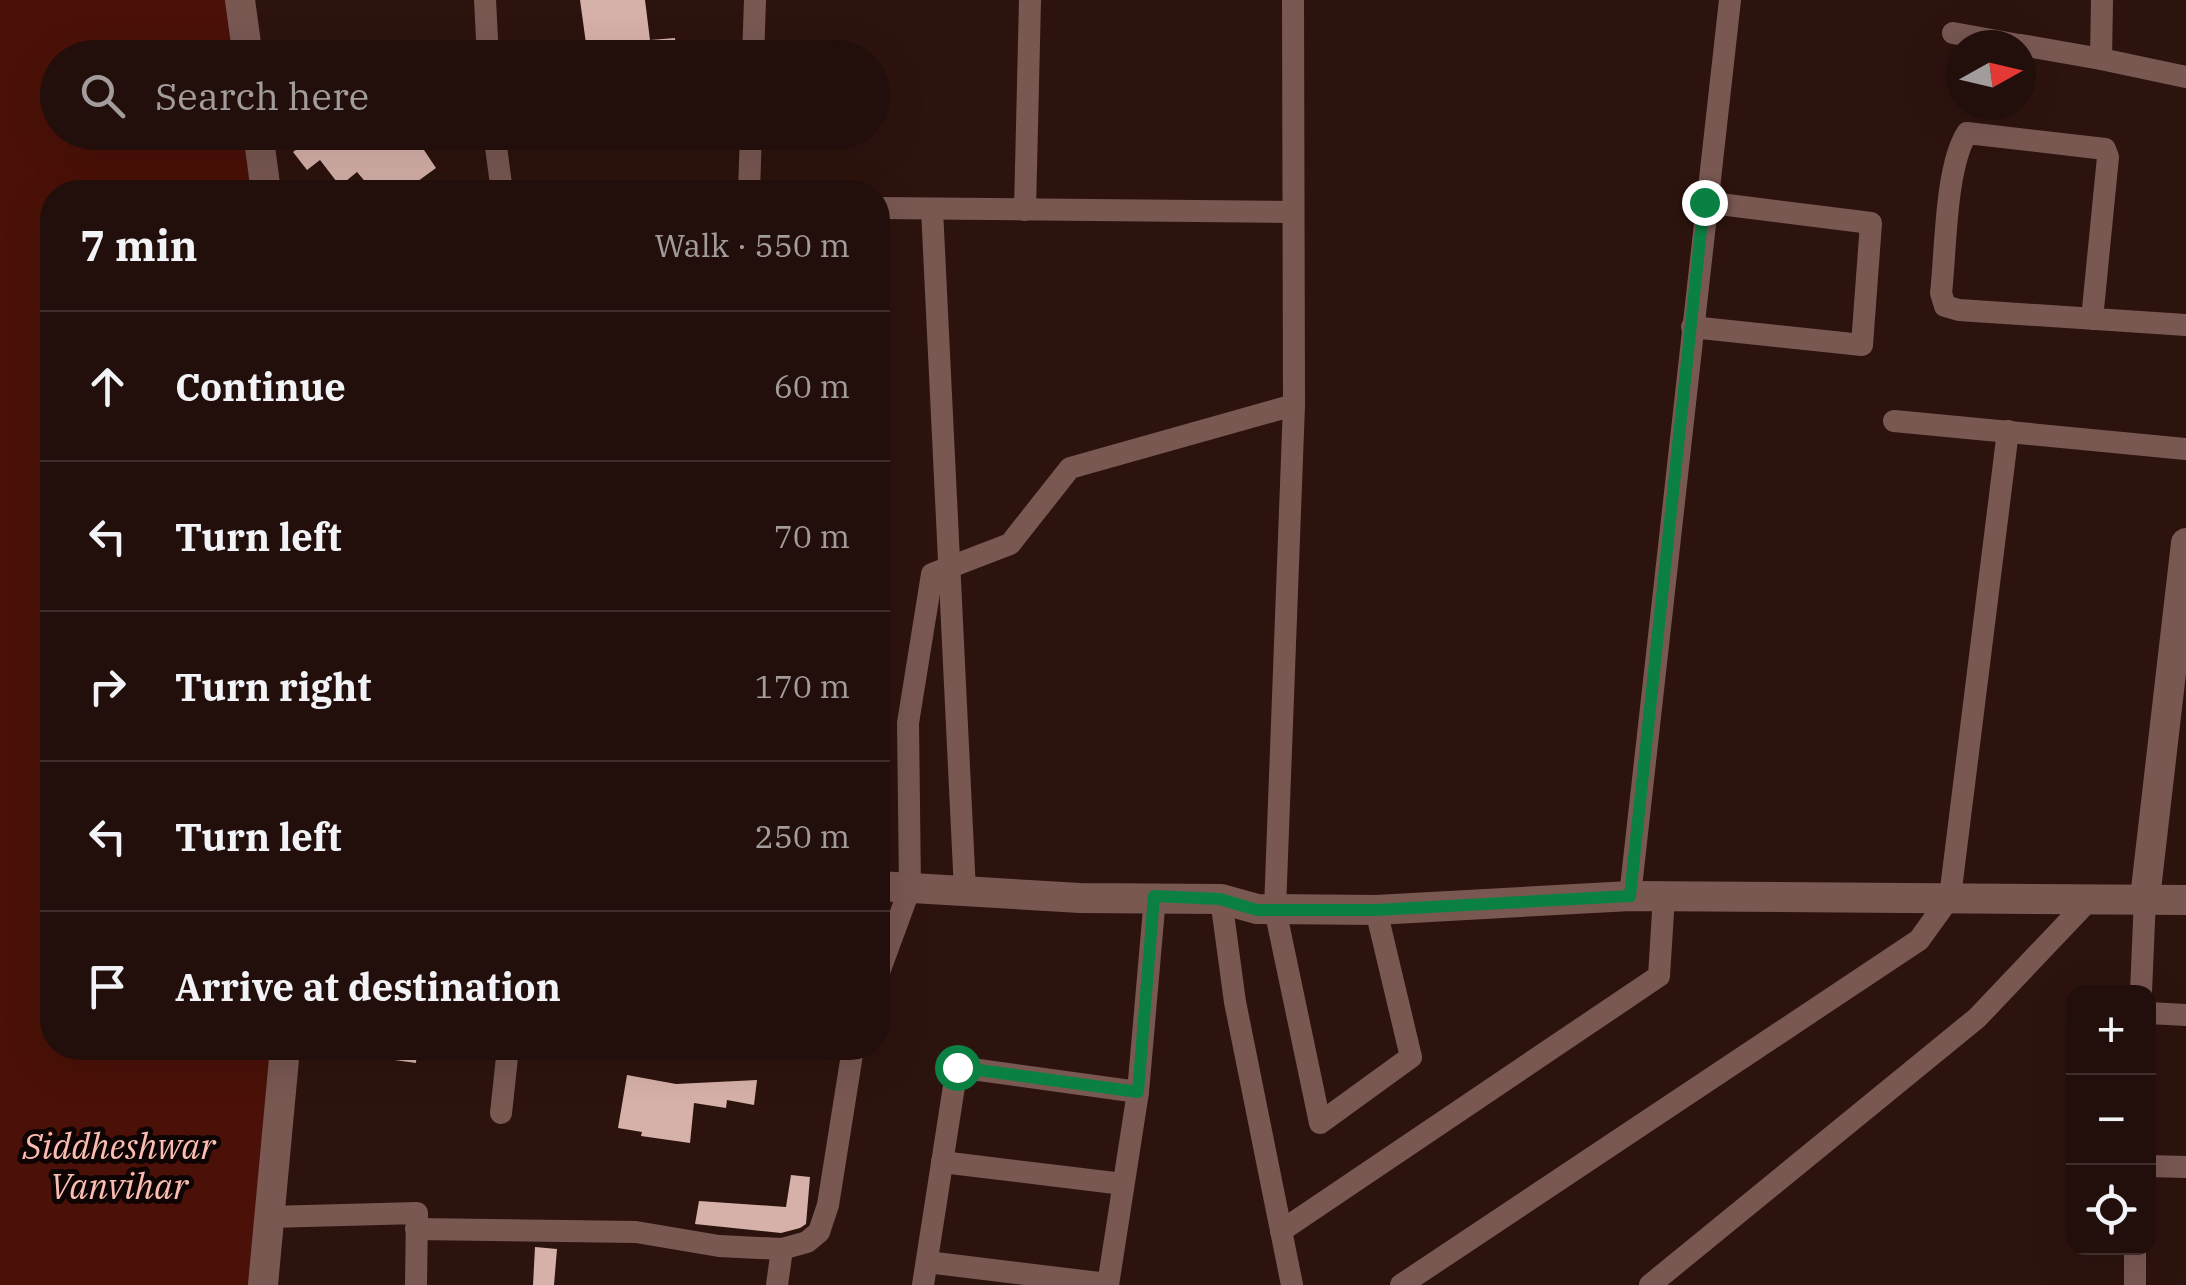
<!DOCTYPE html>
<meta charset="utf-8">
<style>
body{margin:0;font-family:"IBM Plex Serif",serif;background:#2e1c18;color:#f1f3f6}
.controls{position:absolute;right:30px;bottom:30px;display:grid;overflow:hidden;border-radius:20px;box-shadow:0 10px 40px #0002}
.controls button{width:90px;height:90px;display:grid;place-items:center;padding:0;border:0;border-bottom:2px solid #3f2e2b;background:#220e0a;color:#f1f3f6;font:50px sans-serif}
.compass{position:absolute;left:1946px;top:30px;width:90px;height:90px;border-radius:50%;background:#220e0a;box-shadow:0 10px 40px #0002;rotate:82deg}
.stop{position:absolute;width:30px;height:30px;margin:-22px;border:8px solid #0b8043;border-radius:50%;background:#fff}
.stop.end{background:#0b8043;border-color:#fff;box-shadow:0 2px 10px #0008}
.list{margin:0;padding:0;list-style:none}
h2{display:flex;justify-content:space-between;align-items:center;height:130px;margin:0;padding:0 40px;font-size:42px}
h2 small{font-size:32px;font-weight:400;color:#a29c9c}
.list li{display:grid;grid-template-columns:65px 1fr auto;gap:30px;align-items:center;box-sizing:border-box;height:150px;padding:0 40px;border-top:2px solid #3f2e2b}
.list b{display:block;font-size:38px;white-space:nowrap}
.list em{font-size:32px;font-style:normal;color:#a29c9c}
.icon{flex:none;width:55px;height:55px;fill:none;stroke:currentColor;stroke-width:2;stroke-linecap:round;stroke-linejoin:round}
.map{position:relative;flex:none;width:2186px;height:1285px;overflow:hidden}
.search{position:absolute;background:#220e0a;box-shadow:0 10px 40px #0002;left:40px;top:40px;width:850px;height:110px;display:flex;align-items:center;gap:25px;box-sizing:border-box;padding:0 35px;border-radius:55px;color:#a29c9c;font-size:38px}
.panel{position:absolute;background:#220e0a;box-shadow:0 10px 40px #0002;left:40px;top:180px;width:850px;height:880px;border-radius:40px}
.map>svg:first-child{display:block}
.green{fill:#4b1108}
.building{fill:#d6b1a9}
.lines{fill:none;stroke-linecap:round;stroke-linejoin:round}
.street{stroke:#795852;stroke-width:22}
.secondary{stroke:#795852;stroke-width:30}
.route{stroke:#0b8043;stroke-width:12}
.labels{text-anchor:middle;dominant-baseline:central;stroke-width:10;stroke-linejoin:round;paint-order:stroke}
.park-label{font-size:35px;font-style:italic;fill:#fbbdb1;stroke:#0e0403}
</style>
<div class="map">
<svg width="2186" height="1285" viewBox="0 0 2186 1285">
<rect width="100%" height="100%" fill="#2d130e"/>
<polygon class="green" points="0,0 240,0 248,57 58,58 58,132 258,133 266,192 52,192 52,1048 291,1048 264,1285 0,1285"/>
<g class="building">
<polygon points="580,0 645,0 650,40 675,38 677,58 588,58"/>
<polygon points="320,132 412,132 436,168 403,192 374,192 357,172 340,186 320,160 307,170 293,152"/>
<polygon points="374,1048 417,1048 416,1063 373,1057"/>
<polygon points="627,1075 676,1084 757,1080 754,1105 727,1100 726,1108 694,1103 690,1143 641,1136 642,1132 618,1128"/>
<polygon points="791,1175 810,1177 806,1224 800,1228 781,1233 695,1224 699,1201 786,1207"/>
<polygon points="535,1247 557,1249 554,1285 533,1285"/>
</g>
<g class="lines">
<g class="street">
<polyline points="485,0 488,58"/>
<polyline points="1293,0 1294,405 1275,909 1320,1123 1411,1057 1376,910"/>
<polyline points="2102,0 2101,59 2186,77"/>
<polyline points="1953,33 2019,45"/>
<polyline points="2021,45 2101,59"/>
<polyline points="753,58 755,0"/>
<polyline points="494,132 502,192"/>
<polyline points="749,192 751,132"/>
<polyline points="878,208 1292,212"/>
<polyline points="932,209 965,891"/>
<polyline points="1025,210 1030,0"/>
<path d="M2092,319L2108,157L2105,149L1967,133C1945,168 1946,250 1941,293L1945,306L1959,310L2186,325"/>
<polyline points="1692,327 1862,345 1871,223 1704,202"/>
<polyline points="1894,421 2186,449"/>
<polyline points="1630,896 1730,0"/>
<polyline points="1221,899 1235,1002 1292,1285"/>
<polyline points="878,975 910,888 908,723 932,574 1010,544 1070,468 1294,405"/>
<polyline points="2141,992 2145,898"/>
<polyline points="2148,1013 2186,1015"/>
<polyline points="501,1113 508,1048"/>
<polyline points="942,1162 1123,1184"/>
<polyline points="2148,1166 2186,1167"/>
<polyline points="269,1217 417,1213 416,1285"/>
<polyline points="416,1229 636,1232 719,1246 782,1249 807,1242 819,1232 828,1205 853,1048"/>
<polyline points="1281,1231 1659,976 1664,896"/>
<polyline points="927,1262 1108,1284"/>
<polyline points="777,1285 782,1249"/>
<polyline points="923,1285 957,1067 1138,1092"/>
<polyline points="1108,1285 1138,1092 1155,897"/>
<polyline points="1401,1285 1919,940 1950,897 2008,431"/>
<polyline points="1650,1285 1977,1018 2091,898"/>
<polyline points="2135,1285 2135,1248"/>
</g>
<g class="secondary">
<polyline points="240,0 248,58"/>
<polyline points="258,132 266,192"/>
<polyline points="878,886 1080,898 1221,899 1257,909 1376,910 1630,896 2186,900"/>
<polyline points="2145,898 2186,543"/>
<polyline points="263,1285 285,1048"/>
</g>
</g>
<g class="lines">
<polyline class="route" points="957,1067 1138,1092 1154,896 1220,899 1257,910 1376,910 1630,896 1704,202"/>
</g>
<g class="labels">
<g class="park-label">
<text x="119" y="1146">Siddheshwar<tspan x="119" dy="40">Vanvihar</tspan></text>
</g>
</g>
</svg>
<div class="controls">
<button>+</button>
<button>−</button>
<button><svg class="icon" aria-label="locate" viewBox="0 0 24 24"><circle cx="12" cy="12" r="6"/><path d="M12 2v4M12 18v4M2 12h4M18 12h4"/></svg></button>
</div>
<svg class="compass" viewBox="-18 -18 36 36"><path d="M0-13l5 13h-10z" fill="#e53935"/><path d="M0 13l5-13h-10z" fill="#a29c9c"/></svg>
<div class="stop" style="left:957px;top:1067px"></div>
<div class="stop end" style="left:1704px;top:202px"></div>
<div class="search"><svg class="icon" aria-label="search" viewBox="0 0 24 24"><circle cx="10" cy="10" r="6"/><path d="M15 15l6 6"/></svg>Search here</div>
<section class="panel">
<h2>7 min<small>Walk · 550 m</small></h2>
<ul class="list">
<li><svg class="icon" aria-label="ahead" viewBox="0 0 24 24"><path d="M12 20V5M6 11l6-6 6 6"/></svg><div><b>Continue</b></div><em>60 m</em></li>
<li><svg class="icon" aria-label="left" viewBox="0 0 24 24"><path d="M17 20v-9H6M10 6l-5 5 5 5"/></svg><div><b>Turn left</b></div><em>70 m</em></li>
<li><svg class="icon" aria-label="right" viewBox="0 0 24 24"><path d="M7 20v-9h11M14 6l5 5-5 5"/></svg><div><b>Turn right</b></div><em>170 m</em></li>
<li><svg class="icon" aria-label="left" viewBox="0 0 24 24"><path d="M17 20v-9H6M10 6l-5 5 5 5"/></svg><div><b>Turn left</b></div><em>250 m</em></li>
<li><svg class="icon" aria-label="arrive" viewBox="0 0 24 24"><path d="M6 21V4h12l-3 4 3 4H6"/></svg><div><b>Arrive at destination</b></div></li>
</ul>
</section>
</div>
